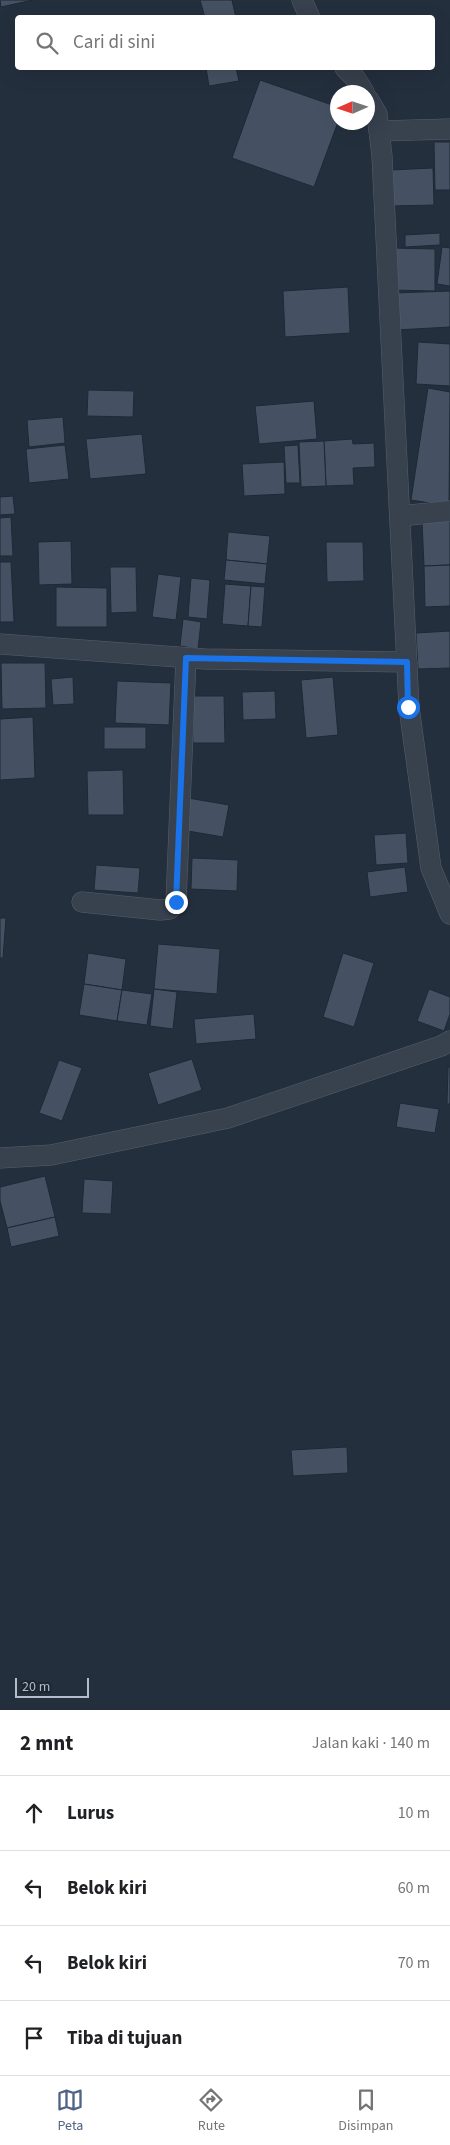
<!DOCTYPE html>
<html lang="id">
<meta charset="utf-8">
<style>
body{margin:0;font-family:"Source Sans 3",sans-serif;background:#f6f6f6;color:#202124}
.compass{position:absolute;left:330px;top:85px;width:45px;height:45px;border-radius:50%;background:#fff;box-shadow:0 5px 20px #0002;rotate:267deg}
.scale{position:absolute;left:15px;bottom:12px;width:74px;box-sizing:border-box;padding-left:5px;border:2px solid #b4bcc9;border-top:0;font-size:14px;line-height:18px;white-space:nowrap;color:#b4bcc9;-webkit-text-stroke:4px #1d2633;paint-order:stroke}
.stop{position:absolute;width:15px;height:15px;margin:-11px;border:4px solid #1a73e8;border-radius:50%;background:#fff}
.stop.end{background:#1a73e8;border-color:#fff;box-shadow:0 1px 5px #0008}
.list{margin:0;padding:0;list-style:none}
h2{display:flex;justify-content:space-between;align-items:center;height:65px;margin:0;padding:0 20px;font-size:21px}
h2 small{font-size:16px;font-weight:400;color:#757577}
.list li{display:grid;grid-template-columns:32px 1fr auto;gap:15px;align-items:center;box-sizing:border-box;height:75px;padding:0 20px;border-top:1px solid #e0e0e0}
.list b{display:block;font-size:19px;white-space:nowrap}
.list em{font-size:16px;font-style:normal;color:#757577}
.icon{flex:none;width:28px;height:28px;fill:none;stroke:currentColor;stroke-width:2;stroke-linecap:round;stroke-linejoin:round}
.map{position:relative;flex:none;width:450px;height:1710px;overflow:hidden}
.search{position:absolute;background:#fff;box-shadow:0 5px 20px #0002;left:15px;right:15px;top:15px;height:55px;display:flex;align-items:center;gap:12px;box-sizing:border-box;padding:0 18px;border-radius:5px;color:#757577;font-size:19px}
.sheet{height:365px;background:#fff}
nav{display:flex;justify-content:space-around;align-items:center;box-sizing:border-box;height:70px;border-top:1px solid #e0e0e0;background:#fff;font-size:14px;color:#757577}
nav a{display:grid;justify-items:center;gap:2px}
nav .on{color:#506383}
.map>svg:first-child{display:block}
.building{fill:#455162;stroke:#1f2835}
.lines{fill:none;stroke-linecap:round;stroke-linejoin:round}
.minor-casing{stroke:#565f6c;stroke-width:21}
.minor{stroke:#38414e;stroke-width:20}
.route{stroke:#1a73e8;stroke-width:6}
</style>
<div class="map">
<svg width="450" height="1710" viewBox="0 0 450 1710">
<rect width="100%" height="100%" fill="#242f3e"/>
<g class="building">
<polygon points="0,0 33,0 1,7"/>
<polygon points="200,0 232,0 236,18 205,18"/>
<polygon points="206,68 236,68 239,81 209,86"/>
<polygon points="260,80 338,107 338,122 314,187 232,158"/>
<polygon points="434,142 450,142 450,190 435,190"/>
<polygon points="433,168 434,205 392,206 391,170"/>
<polygon points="440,233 440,245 405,247 405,235"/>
<polygon points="442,247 450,248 450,286 437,284"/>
<polygon points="393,248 435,249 435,291 392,290"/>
<polygon points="348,287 350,333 285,337 283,291"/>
<polygon points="450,291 450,327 396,330 394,293"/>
<polygon points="418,342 450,344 450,386 416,384"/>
<polygon points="428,388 450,392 449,506 411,500"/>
<polygon points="88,390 134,391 133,417 87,416"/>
<polygon points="314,401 317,439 259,444 255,406"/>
<polygon points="63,417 65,443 29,447 27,420"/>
<polygon points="142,434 146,474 90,479 86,439"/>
<polygon points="352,439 353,444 374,443 375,467 353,468 354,485 326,486 324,441"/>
<polygon points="324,441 326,486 301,487 299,442"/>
<polygon points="65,445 69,479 29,483 26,449"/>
<polygon points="298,445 300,483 286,483 284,446"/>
<polygon points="284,462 285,494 244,496 242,464"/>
<polygon points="13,496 15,514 0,515 0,497"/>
<polygon points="11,517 13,556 0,556 0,518"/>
<polygon points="450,520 450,565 424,566 422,521"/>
<polygon points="228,532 270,536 267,564 226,560"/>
<polygon points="71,541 72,584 39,585 38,542"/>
<polygon points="326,542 363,542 364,581 327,582"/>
<polygon points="226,560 267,564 265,584 224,580"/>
<polygon points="0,562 11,562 14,622 0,622"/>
<polygon points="450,565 450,606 425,607 424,566"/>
<polygon points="110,567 136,567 137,612 111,613"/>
<polygon points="158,574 181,577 176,620 152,617"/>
<polygon points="191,578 210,580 207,619 188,617"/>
<polygon points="225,584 251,586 248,626 222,624"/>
<polygon points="251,586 265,587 262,627 248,626"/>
<polygon points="56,587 107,588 107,627 56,627"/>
<polygon points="183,619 201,622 198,649 180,646"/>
<polygon points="450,631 450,668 418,669 416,633"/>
<polygon points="1,663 45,663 46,708 2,709"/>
<polygon points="73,677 74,704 53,705 51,679"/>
<polygon points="333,677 338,735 306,738 301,680"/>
<polygon points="117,681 171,683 169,725 115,723"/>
<polygon points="275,691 276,719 243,720 242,692"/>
<polygon points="192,696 224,696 225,743 193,743"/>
<polygon points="33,717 35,778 0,780 0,719"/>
<rect x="104" y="727" width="42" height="22"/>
<polygon points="123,770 124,815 88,815 87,771"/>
<polygon points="188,798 229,805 223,837 182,830"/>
<polygon points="406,833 408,863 376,865 374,835"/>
<polygon points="192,858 238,860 237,891 191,889"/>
<polygon points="96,865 140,868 138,893 94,890"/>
<polygon points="405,867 408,892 370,897 367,872"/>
<polygon points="0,918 6,918 3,958 0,958"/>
<polygon points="158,944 220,949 217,994 154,989"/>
<polygon points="88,953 126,959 122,990 84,984"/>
<polygon points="343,953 374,963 354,1027 323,1017"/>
<polygon points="84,984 122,990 117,1021 79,1015"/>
<polygon points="154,989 177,992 173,1029 150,1026"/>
<polygon points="429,989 450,997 450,1014 444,1031 417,1021"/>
<polygon points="122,990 152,994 147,1025 117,1021"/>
<polygon points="254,1014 256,1039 196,1044 194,1019"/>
<polygon points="192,1059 202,1090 158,1105 148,1073"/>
<polygon points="59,1060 82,1068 62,1121 39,1113"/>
<polygon points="448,1067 450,1067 450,1104 447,1104"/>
<polygon points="400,1103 439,1109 435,1133 396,1127"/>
<polygon points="45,1176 55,1217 7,1228 0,1201 0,1187"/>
<polygon points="84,1179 113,1181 111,1214 82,1213"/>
<polygon points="55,1217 59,1236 11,1247 7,1228"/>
<polygon points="347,1447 348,1473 293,1476 291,1450"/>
</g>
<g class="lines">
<g class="minor-casing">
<g id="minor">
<polyline points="302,0 310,18"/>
<polyline points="345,68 355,78 364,92"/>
<polyline points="368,99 377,114 382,156 409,707 431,868 450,914"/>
<polyline points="379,131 450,129"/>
<polyline points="400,516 450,511"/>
<polyline points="0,644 205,659 407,662"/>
<polyline points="82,902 160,910 170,909 176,902 186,658"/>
<polyline points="0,1158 51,1155 228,1118 441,1046 450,1041"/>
</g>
</g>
<use href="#minor" class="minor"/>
</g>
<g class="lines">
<polyline class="route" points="176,902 186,658 407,662 408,707"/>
</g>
</svg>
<svg class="compass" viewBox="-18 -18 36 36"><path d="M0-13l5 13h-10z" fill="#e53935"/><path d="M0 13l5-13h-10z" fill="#757577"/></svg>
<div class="scale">20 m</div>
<div class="stop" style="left:408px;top:707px"></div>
<div class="stop end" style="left:176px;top:902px"></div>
<div class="search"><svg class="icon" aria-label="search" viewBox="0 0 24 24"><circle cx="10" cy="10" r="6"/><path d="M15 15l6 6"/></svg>Cari di sini</div>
</div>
<section class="sheet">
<h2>2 mnt<small>Jalan kaki · 140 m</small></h2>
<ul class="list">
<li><svg class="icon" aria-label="ahead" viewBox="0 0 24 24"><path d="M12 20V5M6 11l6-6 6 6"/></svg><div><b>Lurus</b></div><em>10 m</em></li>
<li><svg class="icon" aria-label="left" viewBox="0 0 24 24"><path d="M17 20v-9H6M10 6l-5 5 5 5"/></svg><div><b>Belok kiri</b></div><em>60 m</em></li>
<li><svg class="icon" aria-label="left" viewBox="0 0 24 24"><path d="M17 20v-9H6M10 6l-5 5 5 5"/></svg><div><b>Belok kiri</b></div><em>70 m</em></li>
<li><svg class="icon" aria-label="arrive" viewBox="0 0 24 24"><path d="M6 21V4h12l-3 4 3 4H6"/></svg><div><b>Tiba di tujuan</b></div></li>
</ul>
</section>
<nav>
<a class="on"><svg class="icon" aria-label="map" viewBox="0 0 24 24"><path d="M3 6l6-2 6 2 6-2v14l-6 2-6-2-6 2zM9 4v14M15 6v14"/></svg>Peta</a>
<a><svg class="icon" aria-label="directions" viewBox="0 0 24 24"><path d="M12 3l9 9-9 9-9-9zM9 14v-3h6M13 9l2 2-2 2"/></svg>Rute</a>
<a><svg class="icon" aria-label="saved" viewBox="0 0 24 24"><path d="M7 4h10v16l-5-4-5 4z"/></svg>Disimpan</a>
</nav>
